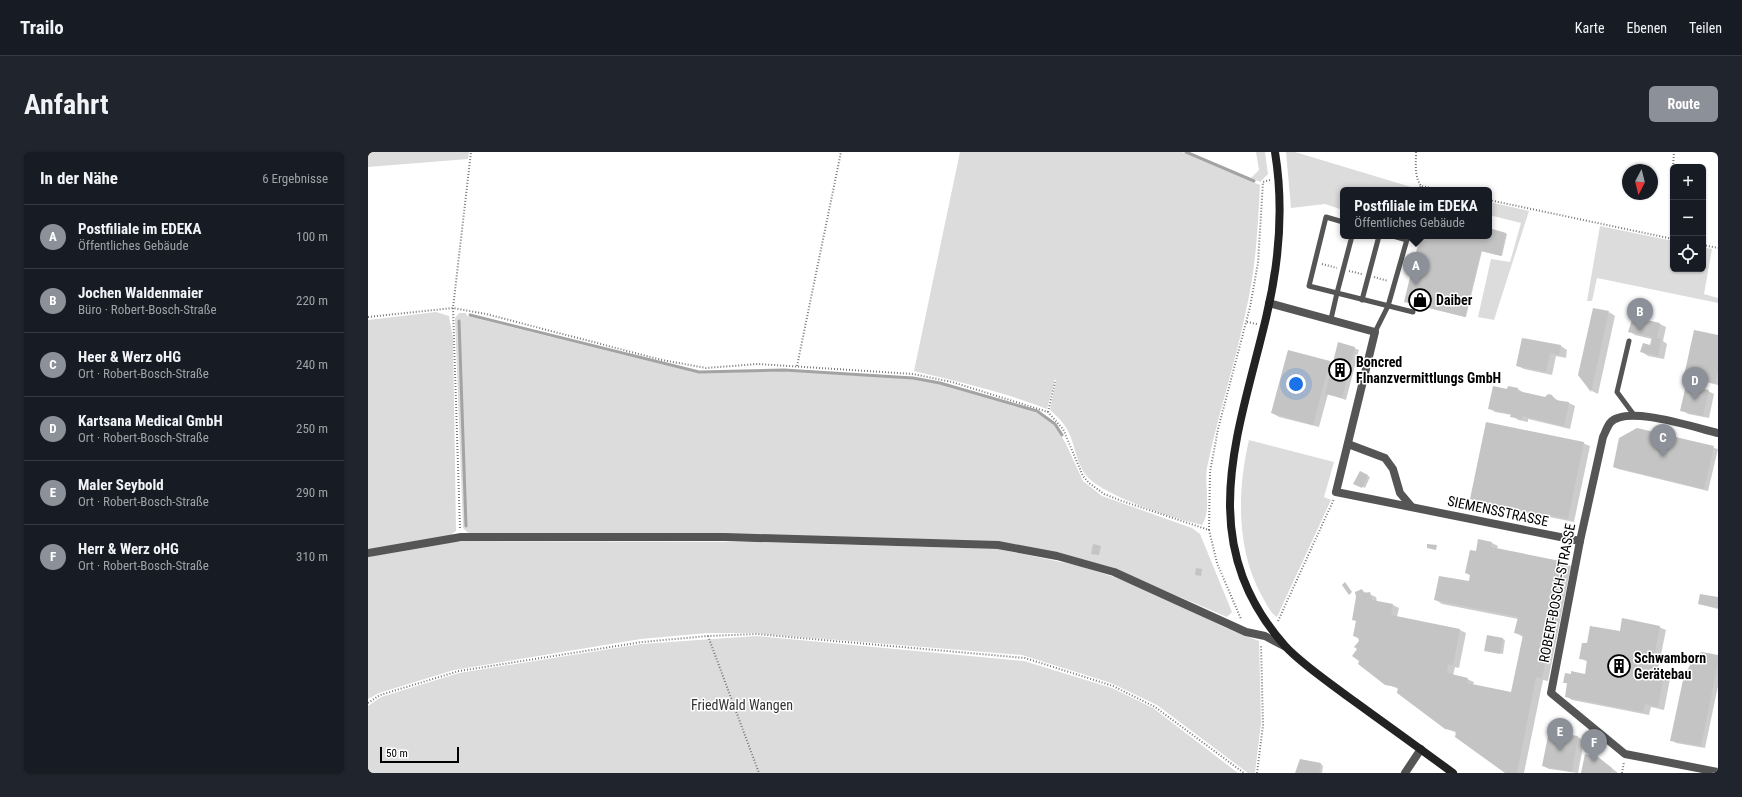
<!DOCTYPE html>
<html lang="de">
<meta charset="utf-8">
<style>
body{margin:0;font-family:"Roboto Condensed",sans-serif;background:#20242c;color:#f1f3f6}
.controls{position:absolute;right:12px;top:12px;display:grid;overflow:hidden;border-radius:6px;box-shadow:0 1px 3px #0004}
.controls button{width:36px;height:36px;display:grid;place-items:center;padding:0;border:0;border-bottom:1px solid #363941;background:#171b24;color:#f1f3f6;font:20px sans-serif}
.compass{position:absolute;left:1254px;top:12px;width:36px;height:36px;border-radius:50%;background:#171b24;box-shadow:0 1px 3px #0004;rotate:187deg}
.scale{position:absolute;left:12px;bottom:10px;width:79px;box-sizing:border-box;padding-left:4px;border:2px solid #000;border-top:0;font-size:11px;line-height:14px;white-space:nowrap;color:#000;-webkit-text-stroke:3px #fff;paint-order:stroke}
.you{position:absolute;left:928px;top:232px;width:14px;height:14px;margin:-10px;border:3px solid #fff;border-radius:50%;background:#1a73e8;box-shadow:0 0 0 6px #1a73e833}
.badge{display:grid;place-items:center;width:26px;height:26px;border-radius:50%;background:#8c9099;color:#fff;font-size:13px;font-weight:700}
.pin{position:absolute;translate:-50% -33px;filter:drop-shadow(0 1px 2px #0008)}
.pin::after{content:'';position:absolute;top:21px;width:14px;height:12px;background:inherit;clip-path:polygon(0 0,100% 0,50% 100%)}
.popup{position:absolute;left:972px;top:35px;width:152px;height:52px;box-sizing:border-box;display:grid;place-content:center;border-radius:6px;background:#171b24;filter:drop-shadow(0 1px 3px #0005);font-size:13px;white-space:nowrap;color:#9ea1a6}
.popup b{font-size:15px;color:#f1f3f6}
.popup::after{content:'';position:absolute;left:50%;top:100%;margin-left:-8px;border:8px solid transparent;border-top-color:#171b24}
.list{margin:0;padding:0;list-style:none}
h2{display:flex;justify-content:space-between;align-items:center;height:52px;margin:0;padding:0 16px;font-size:17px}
h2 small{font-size:13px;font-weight:400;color:#9ea1a6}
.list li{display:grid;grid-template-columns:26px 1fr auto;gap:12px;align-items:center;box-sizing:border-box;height:64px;padding:0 16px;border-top:1px solid #363941}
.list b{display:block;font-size:15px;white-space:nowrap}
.list p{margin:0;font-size:13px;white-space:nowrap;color:#9ea1a6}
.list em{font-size:13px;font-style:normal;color:#9ea1a6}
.icon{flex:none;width:22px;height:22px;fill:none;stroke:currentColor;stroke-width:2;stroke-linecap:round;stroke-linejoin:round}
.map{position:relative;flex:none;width:1350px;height:621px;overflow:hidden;border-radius:6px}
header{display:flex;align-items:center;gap:24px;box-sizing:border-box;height:56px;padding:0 20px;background:#171b24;border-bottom:1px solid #363941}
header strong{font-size:19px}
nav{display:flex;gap:22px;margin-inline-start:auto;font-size:14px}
.intro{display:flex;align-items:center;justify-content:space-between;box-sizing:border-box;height:96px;padding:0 24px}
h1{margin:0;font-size:28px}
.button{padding:10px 18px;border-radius:6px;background:#8c9099;color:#fff;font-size:14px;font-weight:700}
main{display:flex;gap:24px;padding:0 24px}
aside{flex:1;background:#171b24;border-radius:6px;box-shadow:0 1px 3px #0004}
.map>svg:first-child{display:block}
.green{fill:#dcdcdc}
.shadow{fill:#0003}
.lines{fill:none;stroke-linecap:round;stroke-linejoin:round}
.stream{stroke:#a3a3a3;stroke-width:3}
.building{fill:#c4c4c4}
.path{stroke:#777;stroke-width:2;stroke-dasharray:1 2;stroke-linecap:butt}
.lane{stroke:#555;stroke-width:5}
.street{stroke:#555;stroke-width:8}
.secondary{stroke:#222;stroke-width:8}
.labels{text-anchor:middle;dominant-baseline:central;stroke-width:3;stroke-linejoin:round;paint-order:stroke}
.poi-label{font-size:14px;font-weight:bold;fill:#000;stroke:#fff;text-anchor:start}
.street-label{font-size:14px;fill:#000;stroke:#fff}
.park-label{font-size:14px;fill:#333;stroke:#fff}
</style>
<header>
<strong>Trailo</strong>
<nav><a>Karte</a><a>Ebenen</a><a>Teilen</a></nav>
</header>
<div class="intro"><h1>Anfahrt</h1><a class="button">Route</a></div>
<main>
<aside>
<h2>In der Nähe<small>6 Ergebnisse</small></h2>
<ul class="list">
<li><span class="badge">A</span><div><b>Postfiliale im EDEKA</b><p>Öffentliches Gebäude</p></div><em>100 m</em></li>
<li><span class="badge">B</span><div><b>Jochen Waldenmaier</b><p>Büro · Robert-Bosch-Straße</p></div><em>220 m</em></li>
<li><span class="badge">C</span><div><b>Heer &amp; Werz oHG</b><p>Ort · Robert-Bosch-Straße</p></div><em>240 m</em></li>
<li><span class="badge">D</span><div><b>Kartsana Medical GmbH</b><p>Ort · Robert-Bosch-Straße</p></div><em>250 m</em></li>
<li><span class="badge">E</span><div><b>Maler Seybold</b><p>Ort · Robert-Bosch-Straße</p></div><em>290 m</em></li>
<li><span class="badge">F</span><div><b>Herr &amp; Werz oHG</b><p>Ort · Robert-Bosch-Straße</p></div><em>310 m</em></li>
</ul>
</aside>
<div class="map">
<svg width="1350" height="621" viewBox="0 0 1350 621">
<rect width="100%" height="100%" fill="#fff"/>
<g class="green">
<polygon points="0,0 101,0 100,7 0,15"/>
<path d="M592,0H814L892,33C890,73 888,114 879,154C868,209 850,262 839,316C836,334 844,358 834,373C807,367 732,343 717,322C708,309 707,293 700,279C696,271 689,264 682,258L688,229L687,227L679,257C636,240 591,230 546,219Z"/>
<polygon points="888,0 897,0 900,22 892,30 883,26 891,18"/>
<polygon points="918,0 927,0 1043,35 1043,38 975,38 975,58 957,52 923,56"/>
<polygon points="1121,50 1161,59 1126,168 1110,165 1123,107 1142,110 1153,71 1121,63"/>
<polygon points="1232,74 1305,89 1305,117 1335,117 1335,95 1344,97 1336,142 1350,146 1350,151 1229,126 1224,149 1219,149"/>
<polygon points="68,160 81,164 85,187 88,379 81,384 0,398 0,168"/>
<polygon points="91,161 98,161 99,164 329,221 416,219 545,227 573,232 645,252 669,261 687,273 698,292 715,329 734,344 824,376 832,382 864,460 859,465 739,414 687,400 633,390 105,383 99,380 95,376 87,166"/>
<path d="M881,288L966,310L956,345L963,348L909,465C902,461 899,453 895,446C868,399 869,339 881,288Z"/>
<polygon points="96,389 384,390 631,397 712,414 743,424 780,438 858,476 891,489 893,571 887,621 880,621 789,553 743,531 654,503 386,481 340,481 273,487 86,518 11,541 0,547 0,404 52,394"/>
<polygon points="388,484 656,509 744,536 785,556 870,621 0,621 0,554 13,545 91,521 273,492"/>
</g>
<g class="shadow">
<polygon points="1121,77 1139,82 1134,104 1114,99 1098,165 1038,150 1053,84 1121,84"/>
<polygon points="1241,160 1247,164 1230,242 1224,239 1211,223"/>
<polygon points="1266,166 1292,172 1298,175 1295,189 1299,192 1296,207 1280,204 1274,200 1283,194 1284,187 1267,183 1261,179"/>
<polygon points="1350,184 1350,233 1324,227 1318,224"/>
<polygon points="1155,187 1193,194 1199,198 1198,206 1188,204 1184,223 1156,217 1150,214"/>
<polygon points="986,196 991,198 978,248 960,242 951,275 911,265 904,261 962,210 966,212"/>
<polygon points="1150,237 1156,241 1178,246 1184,244 1192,250 1201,251 1207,254 1202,277 1160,267 1160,270 1150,268 1144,263 1127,260 1121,256 1140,238"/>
<polygon points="1340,239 1346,242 1341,266 1320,262 1314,258"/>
<polygon points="1269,277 1350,297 1340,339 1250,317 1246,315"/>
<polygon points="1215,291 1222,294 1206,370 1110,351 1103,347"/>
<polygon points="992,320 1002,325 997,336 987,331"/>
<polygon points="1124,391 1130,394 1129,397 1197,411 1203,414 1180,529 1175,528 1156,621 1138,621 1089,581 1077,576 1031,537 1018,532 990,497 991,487 986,484 994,439 1008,445 1009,450 1025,453 1031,456 1029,465 1092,478 1098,481 1091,516 1087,515 1085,524 1099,527 1106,530 1105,533 1144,541 1155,485 1148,481 1150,467 1074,452 1068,448 1102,431 1103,424 1098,421 1108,401"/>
<polygon points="1350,446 1350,457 1331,452"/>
<polygon points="1291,475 1298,478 1289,522 1302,527 1296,558 1283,555 1281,563 1204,548 1198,544 1200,532 1196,530 1218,523 1220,510 1212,506 1219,493 1252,481"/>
<polygon points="1135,487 1137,488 1135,502 1117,498"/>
<polygon points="1350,504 1350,534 1337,596 1308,591 1304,588"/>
<polygon points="1181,580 1210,585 1216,589 1210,621 1181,617 1175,614"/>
<polygon points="1230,606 1236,610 1250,621 1214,621"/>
<polygon points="953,612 955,614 954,621 928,621"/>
</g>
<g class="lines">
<g class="stream">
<polyline points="818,0 886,29"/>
<polyline points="102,163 331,220 416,218 545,226 572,231 669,259 687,272 694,283"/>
<polyline points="91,169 98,374"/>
</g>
</g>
<g class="building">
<polygon points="1121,76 1138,81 1133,104 1113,99 1097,165 1036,150 1052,84 1121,84"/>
<polygon points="1225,156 1241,159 1223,240 1210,223"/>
<polygon points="1265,165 1292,171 1289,186 1293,187 1290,204 1272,200 1275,191 1282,193 1284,185 1260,180"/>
<polygon points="1326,178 1350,183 1350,218 1347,231 1316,224"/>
<polygon points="1154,186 1193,193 1191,203 1182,201 1178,220 1148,214"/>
<polygon points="970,190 987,195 974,246 957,242"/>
<polygon points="920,198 962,209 945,273 903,261"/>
<polygon points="1318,233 1341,238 1335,264 1312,259"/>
<polygon points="1125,234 1139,237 1140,234 1150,236 1150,239 1177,245 1180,242 1184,243 1187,248 1201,250 1196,274 1154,264 1154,267 1142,265 1143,262 1120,257"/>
<polygon points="1118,270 1216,290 1200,367 1102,347"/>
<polygon points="1269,276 1346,294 1336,337 1245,315 1251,286"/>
<polygon points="992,319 1000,323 994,336 985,332"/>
<polygon points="1110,387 1124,390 1123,395 1197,410 1174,526 1168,525 1149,621 1137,621 1087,585 1088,579 1077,577 1029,541 1030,535 1017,533 990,512 991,509 984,504 989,497 986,495 991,489 990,485 985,484 988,469 984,468 988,445 987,440 994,437 996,441 1002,440 1004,448 1025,452 1023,463 1092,477 1085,513 1080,512 1079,521 1100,526 1099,531 1143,540 1155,483 1146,481 1150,465 1066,448 1071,424 1101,429 1102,422 1097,421 1102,398 1108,399"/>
<polygon points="725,392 733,394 731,403 723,402"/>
<polygon points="1059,392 1069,393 1068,398 1059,396"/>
<polygon points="828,416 834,417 833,424 827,423"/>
<polygon points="977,430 984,440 981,443 974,433"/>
<polygon points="1332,442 1350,445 1350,456 1330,452"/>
<polygon points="1254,466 1292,474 1283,520 1296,522 1290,555 1277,552 1275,560 1197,545 1199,531 1195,531 1197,521 1203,522 1203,519 1217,522 1219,508 1211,507 1214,491 1219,491 1222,474 1252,479"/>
<polygon points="1119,483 1135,486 1132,502 1116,499"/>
<polygon points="1334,500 1350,503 1350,510 1333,594 1302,589 1315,528 1326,504"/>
<polygon points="1181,579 1210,584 1204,620 1174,614"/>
<polygon points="1217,602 1230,605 1244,616 1243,621 1213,621"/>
<polygon points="932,607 953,611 951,621 927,621"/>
</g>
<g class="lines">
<g class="path">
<path d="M1048,0C1048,12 1046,23 1053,34L1074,38"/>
<polyline points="1305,15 1306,0"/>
<polyline points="1051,38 1053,34"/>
<polyline points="1121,48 1305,87"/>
<polyline points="1304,86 1305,35"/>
<polyline points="1335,93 1350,96"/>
<polyline points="954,112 969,116"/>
<polyline points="981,119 994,122"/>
<polyline points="1006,125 1020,129"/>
<polyline points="0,165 85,156 118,162 294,208 338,216 390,212 545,222 584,230 680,260 695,277 715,324 721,331 736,342 754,349 841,378 849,411 873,467"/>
<polyline points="879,170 889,172"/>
<polyline points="429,214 473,0"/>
<polyline points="680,260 687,230"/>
<polyline points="92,376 85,156 103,0"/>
<polyline points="841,378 842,320 850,277 882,155 890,111 895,30 902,28"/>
<polyline points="910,469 966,347"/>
<polyline points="340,484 391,621"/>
<polyline points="0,551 12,543 91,519 274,490 340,484 388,482 657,506 745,534 787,555 876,621"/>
<polyline points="889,621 895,573 893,493"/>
<polyline points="1254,621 1256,610"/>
</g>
<g class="lane">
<polyline points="984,84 969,141 1045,160"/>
<polyline points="1025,84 1039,88"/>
<polyline points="994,148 1011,84"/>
<polyline points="963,167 969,141 941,134 958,65 975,70"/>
<polyline points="1007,180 1020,154 1040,84"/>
<polyline points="1261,189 1249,240 1266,263"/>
</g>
<g class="street">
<polyline points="901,151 1007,180 968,340 1212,389"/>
<path d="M1350,281C1328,276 1258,252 1242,271C1239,275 1237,281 1235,285L1212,389L1183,541L1257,602L1350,620"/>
<polyline points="980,292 1017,306 1025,317 1032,341 1043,354"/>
<polyline points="0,401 93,385 357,385 630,393 689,404 746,420 878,480 897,484 918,495"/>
<polyline points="1037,621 1053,597"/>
</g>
<path class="secondary" d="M907,0C916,55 911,112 898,166C870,284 825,389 917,494C935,513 958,528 979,544C1015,570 1050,595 1085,621"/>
</g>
<defs>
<g id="shop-ring" transform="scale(1.15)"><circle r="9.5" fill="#fff" stroke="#000" stroke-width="1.5"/><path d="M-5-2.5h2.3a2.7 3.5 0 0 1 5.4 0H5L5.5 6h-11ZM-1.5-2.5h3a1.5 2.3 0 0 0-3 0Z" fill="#000"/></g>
<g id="building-ring" transform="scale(1.15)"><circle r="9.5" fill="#fff" stroke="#000" stroke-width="1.5"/><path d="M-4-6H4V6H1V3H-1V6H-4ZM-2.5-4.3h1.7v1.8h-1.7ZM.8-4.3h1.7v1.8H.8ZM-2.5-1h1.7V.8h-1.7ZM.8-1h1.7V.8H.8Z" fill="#000"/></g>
</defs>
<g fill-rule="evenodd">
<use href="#shop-ring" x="1052" y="148"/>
<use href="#building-ring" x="972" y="218"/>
<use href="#building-ring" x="1251" y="514"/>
</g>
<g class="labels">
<g class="poi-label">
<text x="1068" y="148">Daiber</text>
<text x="988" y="210">Boncred<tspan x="988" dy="16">FInanzvermittlungs GmbH</tspan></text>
<text x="1266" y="506">Schwamborn<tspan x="1266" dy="16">Gerätebau</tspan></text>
</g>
<g class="street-label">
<text transform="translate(1130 359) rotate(12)">SIEMENSSTRASSE</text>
<text transform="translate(1189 441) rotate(-79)">ROBERT-BOSCH-STRASSE</text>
</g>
<g class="park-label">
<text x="374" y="553">FriedWald Wangen</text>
</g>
</g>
</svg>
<div class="controls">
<button>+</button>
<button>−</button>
<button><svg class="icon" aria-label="locate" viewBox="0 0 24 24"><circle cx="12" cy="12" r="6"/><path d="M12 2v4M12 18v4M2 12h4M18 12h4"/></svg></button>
</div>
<svg class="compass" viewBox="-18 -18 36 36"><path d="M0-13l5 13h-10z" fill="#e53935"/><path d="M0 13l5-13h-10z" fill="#9ea1a6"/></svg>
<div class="scale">50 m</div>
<div class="you"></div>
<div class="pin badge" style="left:1048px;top:133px">A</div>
<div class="popup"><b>Postfiliale im EDEKA</b>Öffentliches Gebäude</div>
<div class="pin badge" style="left:1272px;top:179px">B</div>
<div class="pin badge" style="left:1295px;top:305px">C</div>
<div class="pin badge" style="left:1327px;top:248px">D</div>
<div class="pin badge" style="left:1192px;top:599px">E</div>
<div class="pin badge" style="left:1226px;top:610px">F</div>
</div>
</main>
